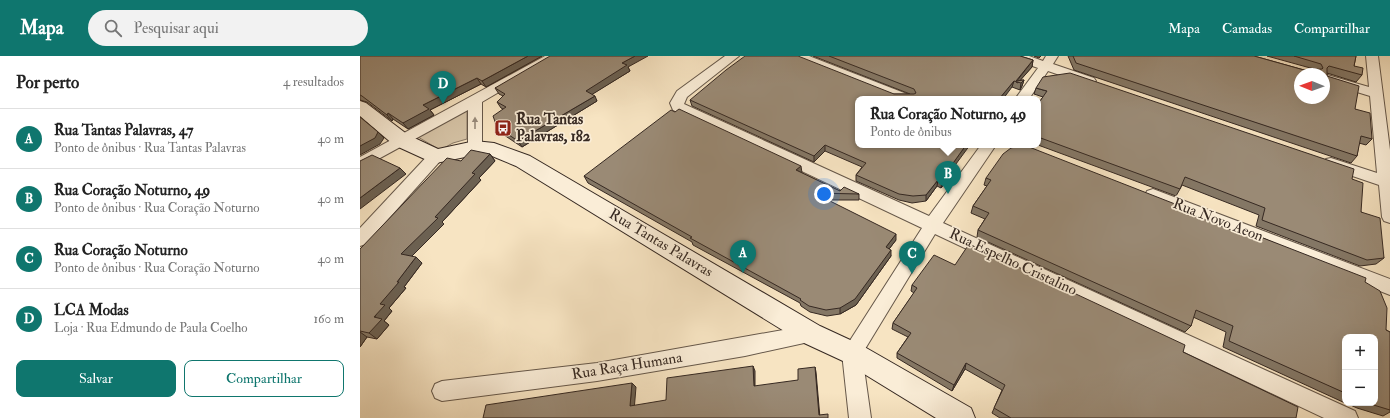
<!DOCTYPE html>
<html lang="pt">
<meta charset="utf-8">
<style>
body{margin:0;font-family:"IM FELL Double Pica",serif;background:#f2f2f2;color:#222}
.controls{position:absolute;right:12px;bottom:12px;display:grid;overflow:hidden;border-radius:8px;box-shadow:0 4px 16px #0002}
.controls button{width:36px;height:36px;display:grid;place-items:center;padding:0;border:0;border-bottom:1px solid #e0e0e0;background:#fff;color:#222;font:20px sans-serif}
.compass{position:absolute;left:934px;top:12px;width:36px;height:36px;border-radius:50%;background:#fff;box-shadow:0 4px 16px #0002;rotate:271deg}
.you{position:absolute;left:464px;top:138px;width:14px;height:14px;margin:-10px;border:3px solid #fff;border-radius:50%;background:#1a73e8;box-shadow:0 0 0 6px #1a73e833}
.badge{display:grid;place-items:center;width:26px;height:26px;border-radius:50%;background:#0f766e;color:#fff;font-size:13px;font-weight:700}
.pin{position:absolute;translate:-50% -33px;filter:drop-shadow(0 1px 2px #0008)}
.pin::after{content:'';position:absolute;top:21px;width:14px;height:12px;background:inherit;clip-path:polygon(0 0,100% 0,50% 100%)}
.popup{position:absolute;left:495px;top:40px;width:186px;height:52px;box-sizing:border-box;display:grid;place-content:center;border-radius:8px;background:#fff;filter:drop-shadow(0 1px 3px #0005);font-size:13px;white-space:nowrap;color:#767676}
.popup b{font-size:15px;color:#222}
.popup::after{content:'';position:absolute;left:50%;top:100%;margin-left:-8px;border:8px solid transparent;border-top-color:#fff}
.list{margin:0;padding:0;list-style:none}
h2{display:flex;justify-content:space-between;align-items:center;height:52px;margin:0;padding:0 16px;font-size:17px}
h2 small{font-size:13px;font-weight:400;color:#767676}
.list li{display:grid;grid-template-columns:26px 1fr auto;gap:12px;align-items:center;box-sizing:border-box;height:60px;padding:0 16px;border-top:1px solid #e0e0e0}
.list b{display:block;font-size:15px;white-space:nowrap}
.list p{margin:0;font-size:13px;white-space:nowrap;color:#767676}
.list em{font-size:13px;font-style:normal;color:#767676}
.actions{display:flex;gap:8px;padding:12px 16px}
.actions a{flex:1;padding:9px 0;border:1px solid #0f766e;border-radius:8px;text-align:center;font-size:14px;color:#0f766e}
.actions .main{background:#0f766e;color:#fff}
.icon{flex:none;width:22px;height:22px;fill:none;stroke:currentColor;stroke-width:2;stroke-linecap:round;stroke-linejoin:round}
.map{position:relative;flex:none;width:1030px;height:362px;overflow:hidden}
header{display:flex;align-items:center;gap:24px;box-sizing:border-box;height:56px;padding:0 20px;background:#0f766e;color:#fff}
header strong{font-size:19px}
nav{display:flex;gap:22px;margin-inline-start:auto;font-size:14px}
.search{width:280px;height:36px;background:#f2f2f2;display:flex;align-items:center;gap:10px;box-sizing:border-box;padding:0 14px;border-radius:22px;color:#767676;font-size:15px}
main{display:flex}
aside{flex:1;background:#fff}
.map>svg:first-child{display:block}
.green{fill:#d6c4a7;stroke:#867664}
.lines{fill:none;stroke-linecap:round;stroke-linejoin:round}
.street-casing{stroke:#66584a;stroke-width:2}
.secondary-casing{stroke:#362922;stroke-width:2}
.street{fill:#faedd7;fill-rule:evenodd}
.secondary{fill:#faedd7;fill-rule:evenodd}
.wall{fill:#847765;stroke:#362922}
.shaded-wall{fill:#6c6152;stroke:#362922}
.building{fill:#9a8a75;stroke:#362922;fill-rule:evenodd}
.oneway{fill:#988b7c}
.labels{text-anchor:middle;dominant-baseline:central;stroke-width:3.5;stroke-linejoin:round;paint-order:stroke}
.poi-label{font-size:15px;font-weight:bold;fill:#362922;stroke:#faedd7;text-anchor:start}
.street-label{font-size:15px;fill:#362922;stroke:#faedd7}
</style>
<header>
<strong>Mapa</strong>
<div class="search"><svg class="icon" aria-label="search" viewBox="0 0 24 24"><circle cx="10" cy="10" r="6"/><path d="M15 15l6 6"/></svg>Pesquisar aqui</div>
<nav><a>Mapa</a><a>Camadas</a><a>Compartilhar</a></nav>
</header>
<main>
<aside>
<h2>Por perto<small>4 resultados</small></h2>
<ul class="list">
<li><span class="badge">A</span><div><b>Rua Tantas Palavras, 47</b><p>Ponto de ônibus · Rua Tantas Palavras</p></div><em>40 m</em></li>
<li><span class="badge">B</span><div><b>Rua Coração Noturno, 49</b><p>Ponto de ônibus · Rua Coração Noturno</p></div><em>40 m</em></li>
<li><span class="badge">C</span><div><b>Rua Coração Noturno</b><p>Ponto de ônibus · Rua Coração Noturno</p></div><em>40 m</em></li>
<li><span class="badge">D</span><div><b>LCA Modas</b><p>Loja · Rua Edmundo de Paula Coelho</p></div><em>160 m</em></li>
</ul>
<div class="actions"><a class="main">Salvar</a><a>Compartilhar</a></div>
</aside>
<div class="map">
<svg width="1030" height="362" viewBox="0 0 1030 362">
<rect width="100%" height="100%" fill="#f7e4c2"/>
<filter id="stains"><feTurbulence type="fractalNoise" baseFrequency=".005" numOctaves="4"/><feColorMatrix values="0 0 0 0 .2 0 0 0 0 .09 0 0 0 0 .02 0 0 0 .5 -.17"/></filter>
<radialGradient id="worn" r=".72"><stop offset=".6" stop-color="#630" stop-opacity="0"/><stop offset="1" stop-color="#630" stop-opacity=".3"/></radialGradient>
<polygon class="green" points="107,54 107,83 93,87 80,94 58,81"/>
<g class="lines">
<g class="street-casing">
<g id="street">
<polygon points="185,0 200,0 122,46 122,92 120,96 115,97 110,96 108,92 108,54 0,113 0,101"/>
<polygon points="365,0 379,0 327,41 324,48 569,160 621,89 636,89 583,167 995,355 998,362 964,362 575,178 502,298 511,362 489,362 482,297 562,172 313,54 310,47 317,35"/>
<polygon points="432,0 449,0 552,40 554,43 534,43 434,3"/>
<polygon points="651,0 669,0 683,5 686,0 698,0 693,8 734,22 736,25 734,28 729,29 688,15 669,43 655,43 678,12 653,3"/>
<polygon points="1006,0 1018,0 1030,94 1030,167 1024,165 1022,161 1019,129 966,111 963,107 966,103 971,102 1017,117 1010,40 964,26 964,18 1009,31"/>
<polygon points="76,95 81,96 84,100 81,104 6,188 0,190 0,172 71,96"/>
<polygon points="793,133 1030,223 1030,239 787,143 785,139 787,135"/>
<polygon points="451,269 458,272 461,278 458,284 385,300 237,325 82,345 75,342 72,335 75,328 82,325 237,307"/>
</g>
</g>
<g class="secondary-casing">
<polygon id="secondary" points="0,45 6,47 48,79 78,93 115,85 134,87 170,100 460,270 501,289 611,352 615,362 576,362 483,305 442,286 156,110 132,100 115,99 76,107 69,105 34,89 0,60"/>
</g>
<use href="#street" class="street"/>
<use href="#secondary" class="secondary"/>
</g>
<g class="wall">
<polygon points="0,0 182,0 126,31 121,28 70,54 74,59 48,73 33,63 32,65 7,46 0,44"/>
<polygon points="453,0 660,0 673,4 672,11 660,24 664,24 662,30 660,34 652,31 498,43 593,112 592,117 581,132 577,130 566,145 552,147 539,144 496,125 496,119 502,111 465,95 454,106 332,50 330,44 534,38 550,38"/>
<polygon points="674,0 681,0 679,2"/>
<polygon points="708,0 894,0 944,14 954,13 907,0 996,0 994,10 1002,19 996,26 967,17 967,20 995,53 1012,83 1006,89 999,87 997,100 991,107 714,14"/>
<polygon points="268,11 270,15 232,38 237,45 162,91 141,77 137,71 143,53 141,52 137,46 143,40 139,38 135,32"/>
<polygon points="676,32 992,123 1001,156 1024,202 1016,208 1000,210 896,170 899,159 822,129 820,133 816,140 678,89 678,48 683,41 674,38"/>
<polygon points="130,98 135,105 119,122 121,124 82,166 84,168 52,200 62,207 44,231 46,232 29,252 32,255 24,265 29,269 17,283 7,281 0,291 0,193 101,105"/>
<polygon points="442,117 480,135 499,138 499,144 467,144 536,184 529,193 531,200 496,249 480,258 467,260 450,256 441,250 440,247 333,189 332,186 228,127 224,120"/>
<polygon points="626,122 813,151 895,183 898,180 1005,226 1026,274 1030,276 1030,356 1023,360 997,352 986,347 1015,347 985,281 985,347 863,291 866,276 833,261 831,270 825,276 617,181 618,174 625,163 611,157 613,150 627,130 624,129"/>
<polygon points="595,209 823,296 936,362 640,362 632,357 642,334 605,313 592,335 537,302 537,297 548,281 532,273 533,267 554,237 551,235 552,229"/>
</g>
<g class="shaded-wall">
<polygon points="168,0 182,0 126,31 122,25"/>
<polygon points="275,0 288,0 268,11 270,15 228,41 226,35 262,7"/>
<polygon points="673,4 672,11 658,27 656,26"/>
<polygon points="117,22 121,28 70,54 74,59 48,73 43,67 63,49"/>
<polygon points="664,24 662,30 660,34 661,27"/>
<polygon points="654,25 652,31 643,43 639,43"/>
<polygon points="235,40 237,45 162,91 158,85"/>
<polygon points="28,57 33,63 32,65 27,59"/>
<polygon points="18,76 24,82 20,88 0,99 0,90"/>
<polygon points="465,89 465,95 454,106 454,100"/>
<polygon points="606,89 610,89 593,112 592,117 581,132 582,125 591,110"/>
<polygon points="130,98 135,105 119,122 121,124 82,166 84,168 48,204 41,198 75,161 112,117"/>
<polygon points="441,110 442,117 436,114"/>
<polygon points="40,112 46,118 0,153 0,142"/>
<polygon points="578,124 577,130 566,145 566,139"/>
<polygon points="536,178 536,184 526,197 526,191"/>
<polygon points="531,194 531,200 496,249 480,258 480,252"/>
<polygon points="56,201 62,207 44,231 46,232 29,252 32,255 24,265 29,269 17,283 9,277 20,248"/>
<polygon points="0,276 7,281 0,291"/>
<polygon points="606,307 605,313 592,335 594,329"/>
<polygon points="393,310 395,315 395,335 394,330"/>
<polygon points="455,311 456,316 460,362 459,359"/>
<polygon points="272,327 276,331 274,355 270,350"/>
</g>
<g class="building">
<polygon points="0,0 168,0 122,25 117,22 63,49 69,53 43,67 28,57 27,59 2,40 0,39"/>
<polygon points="190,0 275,0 262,7 267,9 226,35 235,40 158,85 137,71 133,60 146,51 137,46 145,38 135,32"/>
<polygon points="385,0 438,0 534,38 554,38 556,37 554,33 469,0 660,0 673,4 656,25 664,24 661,27 654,25 639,43 498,43 498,89 606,89 591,110 593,111 582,125 578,124 566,139 553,140 539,138 496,119 506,107 465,89 454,100 330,44 366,14"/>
<path d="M713,0H894L944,14L962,13L963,12L961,8L934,0H996L994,10L1003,12L1002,19L969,10L967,12V20L999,30L995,53L1010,57L1012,83L1001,80L997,100L716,7ZM940,18H964V42H940Z"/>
<polygon points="710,17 994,113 992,123 1003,127 1001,156 1020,162 1024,202 1007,204 902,164 905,152 825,121 820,133 678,81 678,48 687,35 676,32 683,21"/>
<polygon points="319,53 441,110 436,114 480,135 484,131 499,138 454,137 536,178 526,191 531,194 495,243 480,252 466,254 449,250 440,244 441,243 330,182 332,181 224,120 311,54 315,56"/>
<polygon points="0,61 18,76 15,82 0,90"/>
<polygon points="662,89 664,89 815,148 813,151 897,184 898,180 1006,222 1005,226 1020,235 1027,252 1026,274 1030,276 1030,354 1007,347 1015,347 1015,281 985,281 985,337 869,285 873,270 836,254 831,270 618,174 629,157 613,150 631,124 626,122 643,98 651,92"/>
<polygon points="111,94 130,98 112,117 115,118 75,161 78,162 41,198 56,201 37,226 39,226 20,248 25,249 14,261 22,263 9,277 0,275 0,193 87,102 101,105"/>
<polygon points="12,99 40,112 0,142 0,105"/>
<polygon points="609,188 825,289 823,296 938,351 936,362 651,362 634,352 645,329 606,307 594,329 537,297 551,277 533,267 557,232 552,229 574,199 595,209"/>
<polygon points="393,310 394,330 438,324 438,313 455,311 459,359 468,358 468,362 123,362 126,349 272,327 270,350 306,344 307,322"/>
</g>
<defs><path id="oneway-solid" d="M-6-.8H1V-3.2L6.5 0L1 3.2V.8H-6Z"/></defs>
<use class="oneway" href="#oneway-solid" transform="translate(115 67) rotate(-90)"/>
<defs>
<g id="bus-square" transform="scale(0.9)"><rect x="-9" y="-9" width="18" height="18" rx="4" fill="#8f2418" stroke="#faedd7"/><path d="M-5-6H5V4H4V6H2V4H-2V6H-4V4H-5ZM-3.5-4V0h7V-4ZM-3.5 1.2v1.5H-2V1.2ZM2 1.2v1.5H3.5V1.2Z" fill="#fff"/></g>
</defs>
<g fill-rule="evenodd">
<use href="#bus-square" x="143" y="72"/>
</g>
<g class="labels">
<g class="poi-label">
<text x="156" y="63">Rua Tantas<tspan x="156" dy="17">Palavras, 182</tspan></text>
</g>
<g class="street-label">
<text transform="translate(858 164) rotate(21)">Rua Novo Aeon</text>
<text transform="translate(301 187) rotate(31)">Rua Tantas Palavras</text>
<text transform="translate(653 206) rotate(25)">Rua Espelho Cristalino</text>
<text transform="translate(267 310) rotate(-9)">Rua Raça Humana</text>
</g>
</g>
<rect width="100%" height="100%" filter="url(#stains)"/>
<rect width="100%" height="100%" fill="url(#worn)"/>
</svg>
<div class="controls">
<button>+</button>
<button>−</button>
</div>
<svg class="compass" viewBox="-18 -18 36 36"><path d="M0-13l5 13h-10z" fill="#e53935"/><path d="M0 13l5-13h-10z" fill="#767676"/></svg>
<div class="you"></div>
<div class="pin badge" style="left:383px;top:217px">A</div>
<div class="pin badge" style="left:588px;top:138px">B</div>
<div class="popup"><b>Rua Coração Noturno, 49</b>Ponto de ônibus</div>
<div class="pin badge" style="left:552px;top:218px">C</div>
<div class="pin badge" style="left:83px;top:48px">D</div>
</div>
</main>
